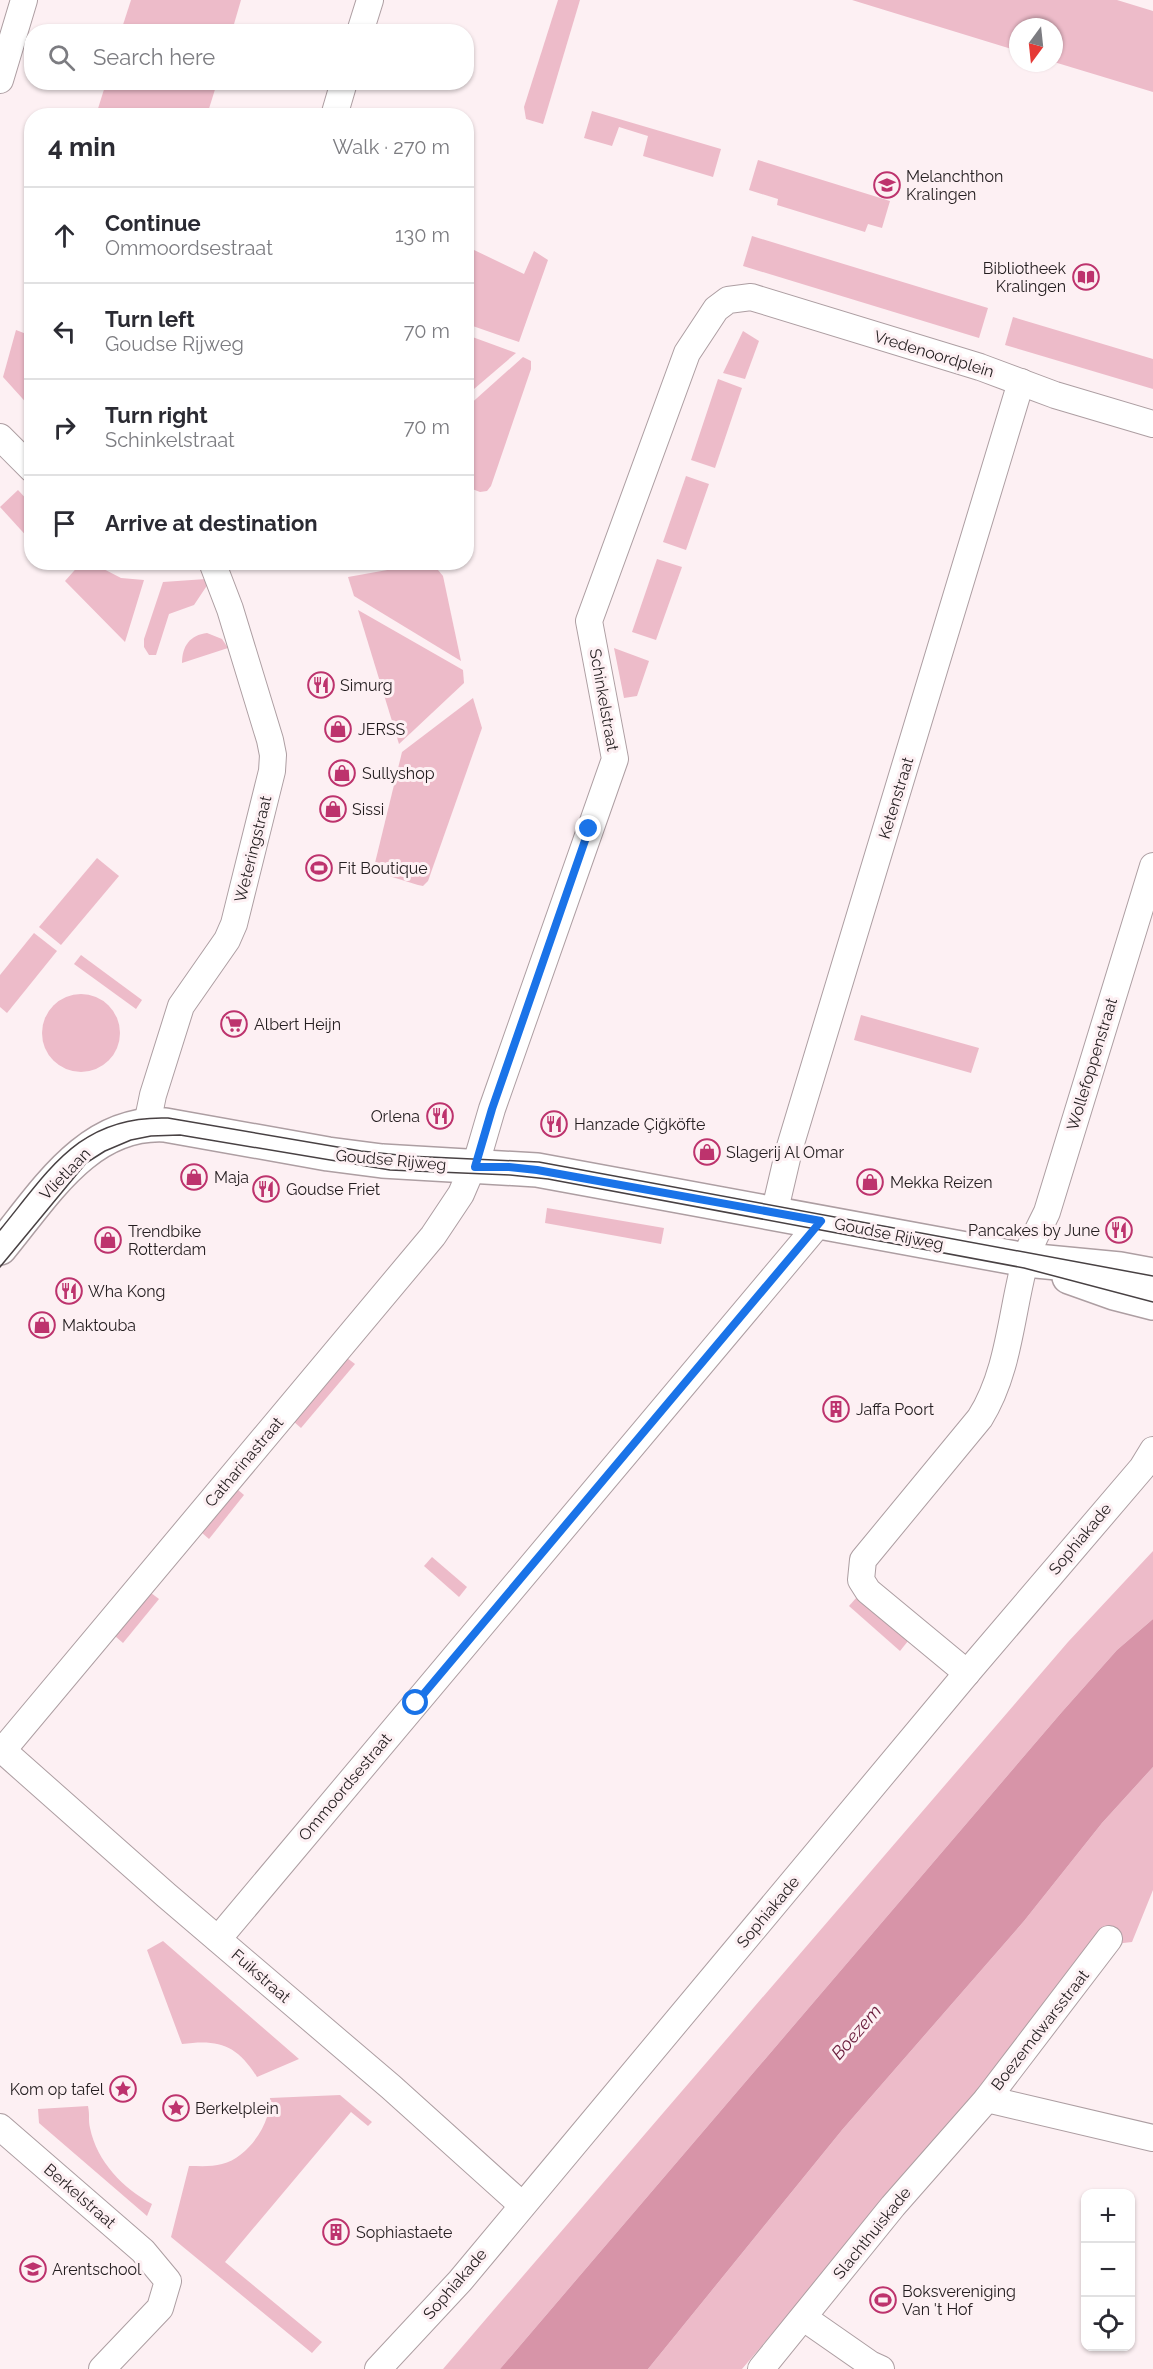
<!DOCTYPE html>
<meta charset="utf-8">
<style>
body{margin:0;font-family:Raleway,sans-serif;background:#f7f7f7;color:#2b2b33}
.controls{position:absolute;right:18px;bottom:18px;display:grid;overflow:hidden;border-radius:12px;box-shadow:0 2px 4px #0004}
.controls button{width:54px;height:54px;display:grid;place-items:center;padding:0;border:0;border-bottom:2px solid #e1e1e2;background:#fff;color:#2b2b33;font:30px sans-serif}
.compass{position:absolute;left:1009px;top:18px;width:54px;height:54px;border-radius:50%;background:#fff;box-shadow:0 2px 4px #0004;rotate:195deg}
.stop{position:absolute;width:18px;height:18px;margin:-14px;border:4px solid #1a73e8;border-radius:50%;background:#fff}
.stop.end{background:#1a73e8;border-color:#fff;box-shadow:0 2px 6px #0008}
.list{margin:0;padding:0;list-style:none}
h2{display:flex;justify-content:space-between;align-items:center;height:78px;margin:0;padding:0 24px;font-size:26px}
h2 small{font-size:20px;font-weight:400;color:#7c7c81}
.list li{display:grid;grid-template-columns:39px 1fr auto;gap:18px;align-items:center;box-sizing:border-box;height:96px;padding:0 24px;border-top:2px solid #e1e1e2}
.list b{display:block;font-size:22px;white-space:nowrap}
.list p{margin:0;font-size:20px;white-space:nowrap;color:#7c7c81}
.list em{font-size:20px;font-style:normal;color:#7c7c81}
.icon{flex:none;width:33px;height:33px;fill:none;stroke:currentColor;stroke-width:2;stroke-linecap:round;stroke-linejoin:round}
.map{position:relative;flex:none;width:1153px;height:2369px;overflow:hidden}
.search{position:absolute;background:#fff;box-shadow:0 2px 4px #0004;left:24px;top:24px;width:450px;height:66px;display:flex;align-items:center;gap:15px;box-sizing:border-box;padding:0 21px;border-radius:24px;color:#7c7c81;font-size:22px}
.panel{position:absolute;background:#fff;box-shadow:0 2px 4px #0004;left:24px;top:108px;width:450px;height:462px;border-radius:24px}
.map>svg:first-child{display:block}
.green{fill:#edbbc9}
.water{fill:#d794a8}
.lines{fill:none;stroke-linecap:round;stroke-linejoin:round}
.street-casing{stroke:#ad9ea2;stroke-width:28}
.secondary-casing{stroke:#ad9ea2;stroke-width:36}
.street{stroke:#fff;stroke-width:26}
.secondary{stroke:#fff;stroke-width:33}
.tram{stroke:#484143;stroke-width:1.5}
.route{stroke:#1a73e8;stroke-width:8}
.labels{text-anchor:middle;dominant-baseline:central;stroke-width:6;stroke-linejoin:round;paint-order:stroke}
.poi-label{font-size:16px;fill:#241e20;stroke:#fdf0f3;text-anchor:start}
.street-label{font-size:16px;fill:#241e20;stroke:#fdf0f3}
.water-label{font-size:18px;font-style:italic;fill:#691a3a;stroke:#fdf0f3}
</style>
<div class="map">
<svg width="1153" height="2369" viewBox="0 0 1153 2369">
<rect width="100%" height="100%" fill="#fdf0f3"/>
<g class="green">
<polygon points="131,0 241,0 232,31 121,31"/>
<polygon points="558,0 580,0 543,124 526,119 524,107"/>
<polygon points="852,0 1117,0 1153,11 1153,92 1054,62 1054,27 1018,27 1018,51"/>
<polygon points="106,83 106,82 217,83 207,115 96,115"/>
<polygon points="592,111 721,149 713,177 643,156 648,136 619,127 612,146 584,138"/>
<polygon points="758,160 890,201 882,228 868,224 865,232 777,205 778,199 749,190"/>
<polygon points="752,236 988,308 979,338 743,266"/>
<polygon points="472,249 524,274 534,251 548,260 519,342 467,324 467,264"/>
<polygon points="1013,317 1153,359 1153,389 1005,345"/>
<polygon points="31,329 32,408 31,408 3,377 16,330 29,335"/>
<polygon points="743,331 759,341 745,379 723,373"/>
<polygon points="467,335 516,353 467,395 466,395"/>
<polygon points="523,357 531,361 531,369 491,486 487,491 480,492 467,487 467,407"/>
<polygon points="718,379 742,388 715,468 691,460"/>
<polygon points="686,476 709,484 686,550 663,542"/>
<polygon points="18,490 31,504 31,541 0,507"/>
<polygon points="657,559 682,567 656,640 632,632"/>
<polygon points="81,563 92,563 121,578 144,580 125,642 65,581"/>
<polygon points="421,564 438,570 443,576 461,661 354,596 348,577"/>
<polygon points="206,579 208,584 194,605 169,614 156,655 149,655 144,647 144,639 163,582"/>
<polygon points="358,610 463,670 464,683 399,744"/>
<path d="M207,633L222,639L228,648L182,663C182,646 190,635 207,633Z"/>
<polygon points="614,648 649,661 637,696 624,698"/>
<polygon points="473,698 482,728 428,881 423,886 418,885 376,872 375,863 402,752"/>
<polygon points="97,858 119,876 61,945 39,927"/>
<polygon points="34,933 57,951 7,1013 0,1007 0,975"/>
<polygon points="81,955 142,1000 136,1009 74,964"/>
<circle cx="81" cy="1033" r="39"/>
<polygon points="861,1015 979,1048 971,1073 854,1040"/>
<polygon points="547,1208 664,1228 661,1244 545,1223"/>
<polygon points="347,1358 355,1364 301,1428 293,1421"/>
<polygon points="237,1489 244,1495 209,1539 201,1532"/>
<polygon points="1153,1551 1153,1619 1117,1650 1061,1713 500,2369 443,2369 1068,1642"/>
<polygon points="432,1557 467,1587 459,1597 424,1566"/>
<polygon points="151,1593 159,1599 123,1643 115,1636"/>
<polygon points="857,1597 908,1641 900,1651 849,1606"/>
<polygon points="1153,1767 1153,1890 1132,1942 1097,1946 1013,2051 742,2369 648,2369 842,2130 1024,1921 1102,1823"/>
<path d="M163,1941L299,2059L257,2077C237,2045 219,2039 182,2044L147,1950Z"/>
<path d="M340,2095L372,2122L368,2126L351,2112L225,2262L322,2342L312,2353L171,2237L189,2166C200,2166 212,2167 222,2164C243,2159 261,2136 267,2117C269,2111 269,2104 270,2098Z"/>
<path d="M88,2106C90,2116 88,2119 90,2128C97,2162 123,2188 152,2204L147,2216L39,2123L38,2109Z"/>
</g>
<polygon class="water" points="1153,1619 1153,1767 1102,1823 1024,1921 842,2130 648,2369 500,2369 1061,1713 1117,1650"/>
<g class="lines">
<g class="street-casing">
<g id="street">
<polyline points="360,32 370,0"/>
<polyline points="0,80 24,0"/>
<polyline points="334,116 344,82"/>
<polyline points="0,437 32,469"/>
<polyline points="147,1124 153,1095 181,1006 227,940 234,924 272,771 273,755 270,740 230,609 212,562"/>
<polyline points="774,1214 789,1150 1021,382"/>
<path d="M967,1673L868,1591L861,1580L863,1560L980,1418C1010,1370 1011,1311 1026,1258C1031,1242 1040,1227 1047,1212L1153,866"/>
<polyline points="0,1748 166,1895 391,2087 522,2205"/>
<polyline points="3,1750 433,1236 461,1194 470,1173 475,1167 492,1109 615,759 589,621 687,353 716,309 728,300 751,297 980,367 1055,395 1153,424"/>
<polyline points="218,1939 821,1221"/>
<polyline points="987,2099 1153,2138"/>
<polyline points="0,2127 143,2251 168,2281 160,2308 102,2369"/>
<polyline points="804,2318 870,2364 881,2369"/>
<polyline points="378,2369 460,2281 967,1673 1142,1468 1153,1450"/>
<polyline points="761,2369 893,2206 987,2099 1109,1939"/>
</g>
</g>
<g class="secondary-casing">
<g id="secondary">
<path d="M0,1248C44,1195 87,1121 165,1125L328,1154L382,1161L537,1170L1026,1260L1120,1269L1153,1275"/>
<polyline points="1069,1277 1114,1293 1153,1303"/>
</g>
</g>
<use href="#street" class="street"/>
<use href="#secondary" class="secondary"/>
<g class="tram">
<path d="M0,1230C50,1169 80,1115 168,1118L361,1151L408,1156L539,1162L1153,1276"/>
<polyline points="0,1267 86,1163 105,1151 131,1140 151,1136 180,1135 390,1170 510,1175 548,1179 1024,1268 1153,1302"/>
</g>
</g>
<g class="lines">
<polyline class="route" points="416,1703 821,1221 537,1170 509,1167 475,1167 492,1109 589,829"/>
</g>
<defs>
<g id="school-ring" transform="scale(1.35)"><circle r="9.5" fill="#fdf0f3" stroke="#bd336d" stroke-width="1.5"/><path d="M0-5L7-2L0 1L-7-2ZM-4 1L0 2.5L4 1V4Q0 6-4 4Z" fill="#bd336d"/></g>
<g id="library-ring" transform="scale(1.35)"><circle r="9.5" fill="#fdf0f3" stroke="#bd336d" stroke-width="1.5"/><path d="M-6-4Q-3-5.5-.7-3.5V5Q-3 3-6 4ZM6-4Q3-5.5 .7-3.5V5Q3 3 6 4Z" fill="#bd336d"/></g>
<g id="restaurant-ring" transform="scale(1.35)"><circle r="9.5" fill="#fdf0f3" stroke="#bd336d" stroke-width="1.5"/><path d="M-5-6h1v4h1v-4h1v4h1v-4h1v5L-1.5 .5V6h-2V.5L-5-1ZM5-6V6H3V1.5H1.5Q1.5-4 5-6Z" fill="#bd336d"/></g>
<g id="shop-ring" transform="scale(1.35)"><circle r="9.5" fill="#fdf0f3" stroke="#bd336d" stroke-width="1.5"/><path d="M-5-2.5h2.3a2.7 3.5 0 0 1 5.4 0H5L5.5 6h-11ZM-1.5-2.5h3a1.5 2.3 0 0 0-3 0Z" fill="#bd336d"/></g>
<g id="stadium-ring" transform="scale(1.35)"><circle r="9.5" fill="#fdf0f3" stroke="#bd336d" stroke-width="1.5"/><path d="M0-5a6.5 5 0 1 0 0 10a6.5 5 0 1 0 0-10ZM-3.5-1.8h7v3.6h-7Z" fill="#bd336d"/></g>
<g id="supermarket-ring" transform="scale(1.35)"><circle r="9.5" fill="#fdf0f3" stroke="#bd336d" stroke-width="1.5"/><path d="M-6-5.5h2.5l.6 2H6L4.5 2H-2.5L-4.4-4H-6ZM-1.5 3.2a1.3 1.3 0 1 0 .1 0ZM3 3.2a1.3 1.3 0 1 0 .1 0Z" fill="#bd336d"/></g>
<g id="building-ring" transform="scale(1.35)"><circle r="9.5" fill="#fdf0f3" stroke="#bd336d" stroke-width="1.5"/><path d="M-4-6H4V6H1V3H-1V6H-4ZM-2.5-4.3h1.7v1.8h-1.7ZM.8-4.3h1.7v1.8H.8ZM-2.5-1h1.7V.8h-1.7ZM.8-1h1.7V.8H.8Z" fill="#bd336d"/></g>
<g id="sight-ring" transform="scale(1.35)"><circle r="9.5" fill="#fdf0f3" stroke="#bd336d" stroke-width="1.5"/><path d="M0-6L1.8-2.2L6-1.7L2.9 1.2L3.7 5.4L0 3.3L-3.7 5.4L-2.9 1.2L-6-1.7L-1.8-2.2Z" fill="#bd336d"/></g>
</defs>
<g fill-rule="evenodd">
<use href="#school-ring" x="887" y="185"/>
<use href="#library-ring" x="1086" y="277"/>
<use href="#restaurant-ring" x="321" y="685"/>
<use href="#shop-ring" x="338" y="729"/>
<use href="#shop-ring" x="342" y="773"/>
<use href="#shop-ring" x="333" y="809"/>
<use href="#stadium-ring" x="319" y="868"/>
<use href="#supermarket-ring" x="234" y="1024"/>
<use href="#restaurant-ring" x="440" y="1116"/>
<use href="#restaurant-ring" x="554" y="1124"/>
<use href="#shop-ring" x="707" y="1152"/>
<use href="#shop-ring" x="194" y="1177"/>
<use href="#shop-ring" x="870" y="1182"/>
<use href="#restaurant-ring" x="266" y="1189"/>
<use href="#restaurant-ring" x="1119" y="1230"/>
<use href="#shop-ring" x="108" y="1240"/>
<use href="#restaurant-ring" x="69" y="1291"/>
<use href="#shop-ring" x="42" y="1325"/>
<use href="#building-ring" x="836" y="1409"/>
<use href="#sight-ring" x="123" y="2089"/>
<use href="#sight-ring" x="176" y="2108"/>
<use href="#building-ring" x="336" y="2232"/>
<use href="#school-ring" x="33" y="2269"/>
<use href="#stadium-ring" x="883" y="2300"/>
</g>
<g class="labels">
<g class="poi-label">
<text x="906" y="176">Melanchthon<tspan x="906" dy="18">Kralingen</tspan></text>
<text x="1066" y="268" text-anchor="end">Bibliotheek<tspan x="1066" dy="18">Kralingen</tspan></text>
<text x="340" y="685">Simurg</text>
<text x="358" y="729">JERSS</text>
<text x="362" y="773">Sullyshop</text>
<text x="352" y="809">Sissi</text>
<text x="338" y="868">Fit Boutique</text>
<text x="254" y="1024">Albert Heijn</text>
<text x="420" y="1116" text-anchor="end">Orlena</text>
<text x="574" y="1124">Hanzade Çiğköfte</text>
<text x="726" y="1152">Slagerij Al Omar</text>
<text x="214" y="1177">Maja</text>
<text x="890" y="1182">Mekka Reizen</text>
<text x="286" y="1189">Goudse Friet</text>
<text x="1100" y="1230" text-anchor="end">Pancakes by June</text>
<text x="128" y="1231">Trendbike<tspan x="128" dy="18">Rotterdam</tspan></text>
<text x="88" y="1291">Wha Kong</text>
<text x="62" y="1325">Maktouba</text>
<text x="856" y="1409">Jaffa Poort</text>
<text x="104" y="2089" text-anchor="end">Kom op tafel</text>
<text x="195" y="2108">Berkelplein</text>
<text x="356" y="2232">Sophiastaete</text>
<text x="52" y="2269">Arentschool</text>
<text x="902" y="2291">Boksvereniging<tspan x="902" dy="18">Van 't Hof</tspan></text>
</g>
<g class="street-label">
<text transform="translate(934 354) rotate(17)">Vredenoordplein</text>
<text transform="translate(604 700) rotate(80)">Schinkelstraat</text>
<text transform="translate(896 798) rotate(-73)">Ketenstraat</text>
<text transform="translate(253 849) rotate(-76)">Weteringstraat</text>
<text transform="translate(1092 1064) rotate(-73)">Wollefoppenstraat</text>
<text transform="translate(391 1160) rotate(5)">Goudse Rijweg</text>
<text transform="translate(65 1174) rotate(-46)">Vlietlaan</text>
<text transform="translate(889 1234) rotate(11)">Goudse Rijweg</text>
<text transform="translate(244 1462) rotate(-50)">Catharinastraat</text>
<text transform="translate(1080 1539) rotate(-50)">Sophiakade</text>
<text transform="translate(345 1787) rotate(-50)">Ommoordsestraat</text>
<text transform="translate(768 1912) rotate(-50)">Sophiakade</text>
<text transform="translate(261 1976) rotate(41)">Fuikstraat</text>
<text transform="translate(1040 2030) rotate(-52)">Boezemdwarsstraat</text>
<text transform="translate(80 2196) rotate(41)">Berkelstraat</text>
<text transform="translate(872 2233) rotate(-51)">Slachthuiskade</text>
<text transform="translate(455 2284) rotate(-49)">Sophiakade</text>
</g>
<g class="water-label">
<text transform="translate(856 2032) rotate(-49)">Boezem</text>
</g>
</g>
</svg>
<div class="controls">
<button>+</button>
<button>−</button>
<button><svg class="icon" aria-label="locate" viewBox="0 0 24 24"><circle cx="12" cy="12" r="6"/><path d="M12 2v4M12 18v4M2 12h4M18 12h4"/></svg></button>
</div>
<svg class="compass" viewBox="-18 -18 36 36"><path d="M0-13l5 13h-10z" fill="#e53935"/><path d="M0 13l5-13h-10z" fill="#7c7c81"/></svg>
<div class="stop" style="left:416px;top:1703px"></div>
<div class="stop end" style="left:589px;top:829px"></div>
<div class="search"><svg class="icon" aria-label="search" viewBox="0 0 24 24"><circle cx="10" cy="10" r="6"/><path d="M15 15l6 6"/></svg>Search here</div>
<section class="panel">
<h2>4 min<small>Walk · 270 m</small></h2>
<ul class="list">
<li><svg class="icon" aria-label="ahead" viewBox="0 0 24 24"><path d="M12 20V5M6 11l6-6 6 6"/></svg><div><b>Continue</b><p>Ommoordsestraat</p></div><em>130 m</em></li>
<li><svg class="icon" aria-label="left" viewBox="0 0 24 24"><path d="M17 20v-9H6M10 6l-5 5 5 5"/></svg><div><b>Turn left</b><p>Goudse Rijweg</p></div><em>70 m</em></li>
<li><svg class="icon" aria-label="right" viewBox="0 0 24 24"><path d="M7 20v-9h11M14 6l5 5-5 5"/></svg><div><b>Turn right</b><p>Schinkelstraat</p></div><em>70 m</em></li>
<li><svg class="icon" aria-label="arrive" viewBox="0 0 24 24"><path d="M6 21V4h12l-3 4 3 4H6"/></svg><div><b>Arrive at destination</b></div></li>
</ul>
</section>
</div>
